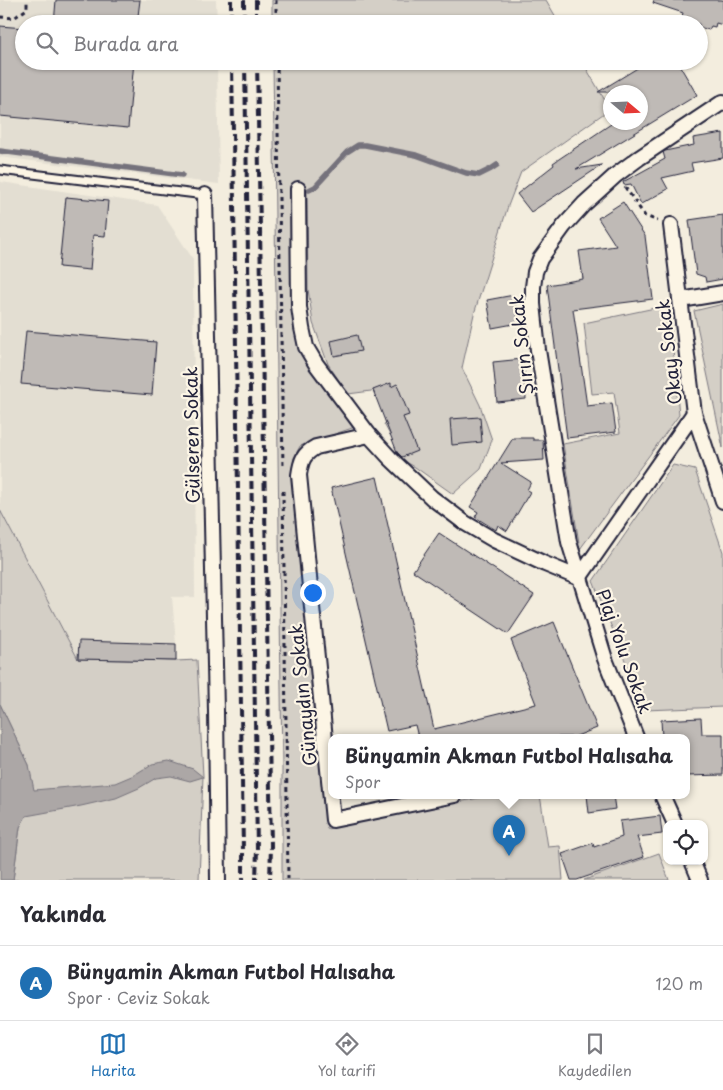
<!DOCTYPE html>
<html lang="tr">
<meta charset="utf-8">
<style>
body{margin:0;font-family:"Playpen Sans",sans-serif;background:#f7f7f7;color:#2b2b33}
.controls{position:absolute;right:15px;bottom:15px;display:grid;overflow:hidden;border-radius:10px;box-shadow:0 1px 4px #0004}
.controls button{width:45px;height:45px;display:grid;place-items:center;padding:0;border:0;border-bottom:1px solid #e1e1e2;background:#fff;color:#2b2b33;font:25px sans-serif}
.compass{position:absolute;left:603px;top:85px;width:45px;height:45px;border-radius:50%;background:#fff;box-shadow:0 1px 4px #0004;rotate:109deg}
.you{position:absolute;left:312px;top:592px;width:18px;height:18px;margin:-12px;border:4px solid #fff;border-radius:50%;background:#1a73e8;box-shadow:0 0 0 8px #1a73e833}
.badge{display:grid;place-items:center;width:32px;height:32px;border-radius:50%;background:#1f6fb2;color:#fff;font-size:16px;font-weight:700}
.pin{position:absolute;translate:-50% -41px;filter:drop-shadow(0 1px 2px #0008)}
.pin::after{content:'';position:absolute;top:26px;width:18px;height:15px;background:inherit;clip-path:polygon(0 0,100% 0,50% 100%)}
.popup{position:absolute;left:328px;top:734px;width:362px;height:65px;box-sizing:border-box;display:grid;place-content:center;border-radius:10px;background:#fff;filter:drop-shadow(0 1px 4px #0005);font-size:16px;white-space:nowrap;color:#7c7c81}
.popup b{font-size:19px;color:#2b2b33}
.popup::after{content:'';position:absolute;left:50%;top:100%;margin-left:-10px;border:10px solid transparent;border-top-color:#fff}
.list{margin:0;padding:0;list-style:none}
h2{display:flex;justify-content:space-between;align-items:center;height:65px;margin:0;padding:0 20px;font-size:21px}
h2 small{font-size:16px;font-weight:400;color:#7c7c81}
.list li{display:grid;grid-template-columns:32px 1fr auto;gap:15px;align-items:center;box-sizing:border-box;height:75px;padding:0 20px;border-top:1px solid #e1e1e2}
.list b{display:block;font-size:19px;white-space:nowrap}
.list p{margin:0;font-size:16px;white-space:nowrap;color:#7c7c81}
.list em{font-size:16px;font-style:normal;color:#7c7c81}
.icon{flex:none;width:28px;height:28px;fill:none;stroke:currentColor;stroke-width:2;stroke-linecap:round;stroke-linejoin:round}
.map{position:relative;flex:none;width:723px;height:880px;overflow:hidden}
.search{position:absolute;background:#fff;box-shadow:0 1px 4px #0004;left:15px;right:15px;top:15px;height:55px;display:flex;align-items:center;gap:12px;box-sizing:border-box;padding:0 18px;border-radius:28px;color:#7c7c81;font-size:19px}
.sheet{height:140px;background:#fff}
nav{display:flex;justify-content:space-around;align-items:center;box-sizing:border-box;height:70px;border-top:1px solid #e1e1e2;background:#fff;font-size:14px;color:#7c7c81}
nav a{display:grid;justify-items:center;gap:2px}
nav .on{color:#1f6fb2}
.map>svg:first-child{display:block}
.built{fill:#e3ded2}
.green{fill:#d4cfc6;stroke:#7b7880}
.water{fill:#aca7a6;stroke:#75727b}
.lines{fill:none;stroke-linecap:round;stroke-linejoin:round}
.stream{stroke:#75727b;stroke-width:5.5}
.building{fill:#bfbab6;stroke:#22223b}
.lane-casing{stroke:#22223b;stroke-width:11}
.street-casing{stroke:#22223b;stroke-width:18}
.path{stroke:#22223b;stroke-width:3;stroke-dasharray:4 4;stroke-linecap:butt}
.lane{stroke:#fcf5e5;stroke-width:7}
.street{stroke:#fcf5e5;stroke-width:14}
.rail{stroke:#22223b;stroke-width:4;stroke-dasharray:8 4;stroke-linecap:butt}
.labels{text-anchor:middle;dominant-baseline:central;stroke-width:4.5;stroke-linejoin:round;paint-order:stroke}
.street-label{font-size:18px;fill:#22223b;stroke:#fcf5e5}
</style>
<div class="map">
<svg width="723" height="880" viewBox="0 0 723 880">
<rect width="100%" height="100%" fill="#f3edde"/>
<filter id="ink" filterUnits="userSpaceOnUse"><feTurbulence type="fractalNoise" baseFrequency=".02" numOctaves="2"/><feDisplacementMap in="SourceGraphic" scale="10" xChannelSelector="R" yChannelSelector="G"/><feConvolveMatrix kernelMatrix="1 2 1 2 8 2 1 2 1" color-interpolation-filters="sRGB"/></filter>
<g filter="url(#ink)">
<g class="built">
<polygon points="0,0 216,0 217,24 24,24 24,61 217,61 219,184 0,157"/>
<polygon points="0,180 1,182 157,205 193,259 195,597 172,597 176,644 176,661 78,659 0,510"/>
</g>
<g class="green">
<polygon points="272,0 546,0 560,24 272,24"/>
<polygon points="273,61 582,61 610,109 521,172 508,206 474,314 462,368 480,405 492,440 481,469 453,494 415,467 399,458 416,451 407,428 390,435 384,424 408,415 397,385 391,387 390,384 371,391 348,394 328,364 313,323 308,289 307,192 292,189 295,326 297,342 302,354 355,427 300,446 294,458 293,473 327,829 493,795 540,795 548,847 560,846 563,880 282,880 282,768"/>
<polygon points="723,304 723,448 694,311"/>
<polygon points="669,305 679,415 580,549 563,444 620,433 614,392 592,394 584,323"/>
<polygon points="673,465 695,470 723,552 723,707 645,710 593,581"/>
<polygon points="0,510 78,659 176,661 197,660 203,776 199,880 13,880 20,827 26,816 29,765 0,704"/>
<polygon points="659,853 669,880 584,880"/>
</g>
<polygon class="water" points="0,704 29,765 34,790 115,783 134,775 152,764 169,761 193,769 203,777 190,781 171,776 156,778 139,788 116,798 81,806 26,816 20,827 13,880 0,880"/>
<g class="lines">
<g class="stream">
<polyline points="0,151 182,175"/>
<polyline points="309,190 315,187 347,152 358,145 365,145 416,155 466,173 479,175 491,169 497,165"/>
</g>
</g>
<g class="building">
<polygon points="56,0 140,0 137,24 54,24"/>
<polygon points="654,0 723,0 723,25 716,23 715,27 711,26 709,30 699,27 699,24 686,23 687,18 682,16 683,13 653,3"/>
<polygon points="0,26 24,28 24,61 134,61 128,128 0,116"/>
<polygon points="649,61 677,61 697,95 576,169 602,165 531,212 517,194 554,165 553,163 614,122 640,122 640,92 598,92"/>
<polygon points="723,133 723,158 691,163 693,171 662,178 668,189 641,204 631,184 624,185 623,182 665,159 663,152 665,151 694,145 693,138"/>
<polygon points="66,197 108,201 105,236 93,235 90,270 59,267"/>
<polygon points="623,202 645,236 653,299 573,309 587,406 612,403 616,432 567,438 547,285 583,279 579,251 616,246 598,218"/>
<polygon points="723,215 723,279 706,282 705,277 696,274 689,220"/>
<polygon points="514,295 519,323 492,328 487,300"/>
<polygon points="26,331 156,342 152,395 21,384"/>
<polygon points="357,335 361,351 334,356 331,341"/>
<polygon points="523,359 526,399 497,402 493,362"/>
<polygon points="391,383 391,387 397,384 409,415 403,417 417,451 402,457 397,452 373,390"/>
<polygon points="480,417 482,442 452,445 450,419"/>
<polygon points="513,438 533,438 533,440 543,440 544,460 501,463 531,482 527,490 530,492 507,531 498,525 496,530 475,517 478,512 470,507"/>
<polygon points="377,477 434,729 536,704 511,640 554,622 597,728 574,737 418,737 415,725 387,731 331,488"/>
<polygon points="439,533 534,595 508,634 413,571"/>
<polygon points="79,641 176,644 176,661 78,659"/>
<polygon points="701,718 702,734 723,734 723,775 686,776 686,737 662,737 661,720"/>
<polygon points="587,795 613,795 615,809 589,813"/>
<polygon points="660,816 662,834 637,837 644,857 577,880 571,880 562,854 593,843 594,847 622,837 620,821"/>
</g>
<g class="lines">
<g class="lane-casing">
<polyline id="lane" points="0,170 205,195"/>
</g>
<g class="street-casing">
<g id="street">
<polyline points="298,189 299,307 302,328 306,347 316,364 369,435 390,458 432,498 465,523 494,540 545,564 579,578"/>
<polyline points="205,195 216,711 218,880"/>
<polyline points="671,225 694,413 723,501"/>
<polyline points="681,300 723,293"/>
<path d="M369,435L316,447C303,454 301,461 299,475L333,820L455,795"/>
<polyline points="579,578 694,413"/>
<polyline points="636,737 605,659 569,542 538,350 533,304 533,287 535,272 540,259 564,226 584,204 616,175 639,158 723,102"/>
<polyline points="662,795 675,824"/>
<polyline points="692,861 700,880"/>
</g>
</g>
<g class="path">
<polyline points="276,0 276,24"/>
<polyline points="0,17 14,18 27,9 27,0"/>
<polyline points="277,61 283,469"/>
<polyline points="625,187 645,216 658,221"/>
<polyline points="283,491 288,880"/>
</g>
<use href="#lane" class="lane"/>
<use href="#street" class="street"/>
<g class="rail">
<polyline points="231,0 231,24"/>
<polyline points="244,0 244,24"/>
<polyline points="256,0 256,24"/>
<polyline points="232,61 243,852 243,880"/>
<polyline points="245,61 257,849 256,880"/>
<polyline points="257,61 271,846 270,880"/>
</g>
</g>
</g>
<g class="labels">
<g class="street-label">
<text transform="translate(521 345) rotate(-96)">Şırın Sokak</text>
<text transform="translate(668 352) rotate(-97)">Okay Sokak</text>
<text transform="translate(191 435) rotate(-91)">Gülseren Sokak</text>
<text transform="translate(625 651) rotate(70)">Plaj Yolu Sokak</text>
<text transform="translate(302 695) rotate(-96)">Günaydın Sokak</text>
</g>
</g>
</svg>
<div class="controls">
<button><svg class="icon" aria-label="locate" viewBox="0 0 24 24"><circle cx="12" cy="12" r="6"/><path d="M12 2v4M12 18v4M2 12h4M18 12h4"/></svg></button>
</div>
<svg class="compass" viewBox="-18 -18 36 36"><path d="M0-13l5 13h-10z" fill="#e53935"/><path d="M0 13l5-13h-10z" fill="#7c7c81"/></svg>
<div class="you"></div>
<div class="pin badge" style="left:509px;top:856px">A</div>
<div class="popup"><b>Bünyamin Akman Futbol Halısaha</b>Spor</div>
<div class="search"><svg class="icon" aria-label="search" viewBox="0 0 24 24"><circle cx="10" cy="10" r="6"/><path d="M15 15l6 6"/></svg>Burada ara</div>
</div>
<section class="sheet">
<h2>Yakında<small></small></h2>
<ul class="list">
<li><span class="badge">A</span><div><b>Bünyamin Akman Futbol Halısaha</b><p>Spor · Ceviz Sokak</p></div><em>120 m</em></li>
</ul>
</section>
<nav>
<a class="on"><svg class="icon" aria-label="map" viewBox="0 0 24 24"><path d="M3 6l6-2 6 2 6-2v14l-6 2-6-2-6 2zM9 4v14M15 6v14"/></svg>Harita</a>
<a><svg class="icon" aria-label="directions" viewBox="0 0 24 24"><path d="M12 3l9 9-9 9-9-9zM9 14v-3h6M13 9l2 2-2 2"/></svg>Yol tarifi</a>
<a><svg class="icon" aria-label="saved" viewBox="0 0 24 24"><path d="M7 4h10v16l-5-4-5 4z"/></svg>Kaydedilen</a>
</nav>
